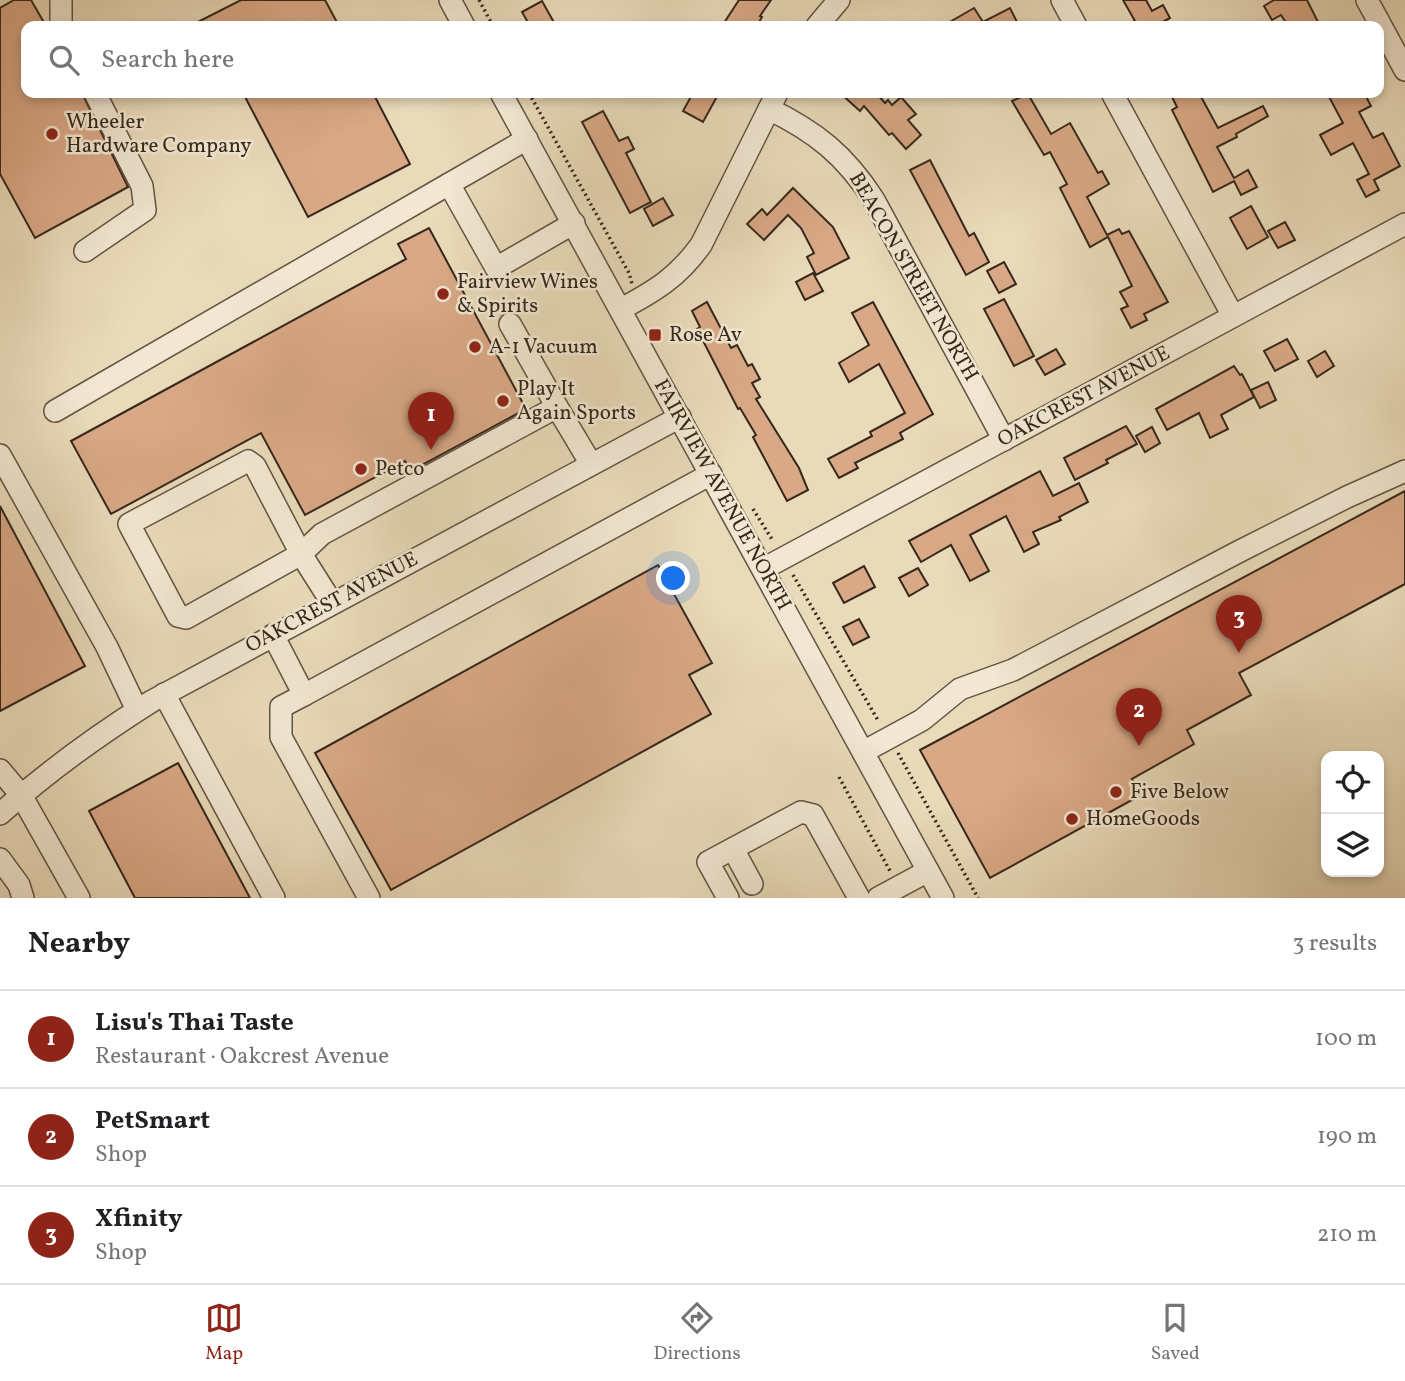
<!DOCTYPE html>
<meta charset="utf-8">
<style>
body{margin:0;font-family:Vollkorn,serif;background:#f2f2f2;color:#202124}
.controls{position:absolute;right:21px;bottom:21px;display:grid;overflow:hidden;border-radius:14px;box-shadow:0 4px 10px #0003}
.controls button{width:63px;height:63px;display:grid;place-items:center;padding:0;border:0;border-bottom:2px solid #e0e0e0;background:#fff;color:#202124;font:35px sans-serif}
.you{position:absolute;left:674px;top:579px;width:24px;height:24px;margin:-18px;border:5px solid #fff;border-radius:50%;background:#1a73e8;box-shadow:0 0 0 10px #1a73e833}
.badge{display:grid;place-items:center;width:46px;height:46px;border-radius:50%;background:#8f2418;color:#fff;font-size:23px;font-weight:700}
.pin{position:absolute;translate:-50% -58px;filter:drop-shadow(0 2px 4px #0008)}
.pin::after{content:'';position:absolute;top:37px;width:24px;height:21px;background:inherit;clip-path:polygon(0 0,100% 0,50% 100%)}
.list{margin:0;padding:0;list-style:none}
h2{display:flex;justify-content:space-between;align-items:center;height:91px;margin:0;padding:0 28px;font-size:30px}
h2 small{font-size:23px;font-weight:400;color:#757577}
.list li{display:grid;grid-template-columns:46px 1fr auto;gap:21px;align-items:center;box-sizing:border-box;height:98px;padding:0 28px;border-top:2px solid #e0e0e0}
.list b{display:block;font-size:26px;white-space:nowrap}
.list p{margin:0;font-size:23px;white-space:nowrap;color:#757577}
.list em{font-size:23px;font-style:normal;color:#757577}
.icon{flex:none;width:38px;height:38px;fill:none;stroke:currentColor;stroke-width:2;stroke-linecap:round;stroke-linejoin:round}
.map{position:relative;flex:none;width:1405px;height:898px;overflow:hidden}
.search{position:absolute;background:#fff;box-shadow:0 4px 10px #0003;left:21px;right:21px;top:21px;height:77px;display:flex;align-items:center;gap:18px;box-sizing:border-box;padding:0 24px;border-radius:14px;color:#757577;font-size:26px}
.sheet{height:385px;background:#fff}
nav{display:flex;justify-content:space-around;align-items:center;box-sizing:border-box;height:98px;border-top:2px solid #e0e0e0;background:#fff;font-size:19px;color:#757577}
nav a{display:grid;justify-items:center;gap:4px}
nav .on{color:#8f2418}
.map>svg:first-child{display:block}
.building{fill:#d9a886;stroke:#35281a;stroke-width:2}
.lines{fill:none;stroke-linecap:round;stroke-linejoin:round}
.minor-casing{stroke:#625442;stroke-width:24}
.path{stroke:#35281a;stroke-width:3.5;stroke-dasharray:2 3.5;stroke-linecap:butt}
.minor{stroke:#f1e7d2;stroke-width:21}
.poi-dot{fill:#8f2418;stroke:#f1e7d2;stroke-width:2.5}
.labels{text-anchor:middle;dominant-baseline:central;stroke-width:5;stroke-linejoin:round;paint-order:stroke}
.poi-label{font-size:21px;fill:#35281a;stroke:#f1e7d2;text-anchor:start}
.street-label{font-size:21px;fill:#35281a;stroke:#f1e7d2}
</style>
<div class="map">
<svg width="1405" height="898" viewBox="0 0 1405 898">
<rect width="100%" height="100%" fill="#e9dab9"/>
<filter id="stains"><feTurbulence type="fractalNoise" baseFrequency=".00286" numOctaves="4"/><feColorMatrix values="0 0 0 0 .2 0 0 0 0 .09 0 0 0 0 .02 0 0 0 .5 -.17"/></filter>
<radialGradient id="worn" r=".72"><stop offset=".6" stop-color="#630" stop-opacity="0"/><stop offset="1" stop-color="#630" stop-opacity=".3"/></radialGradient>
<g class="building">
<polygon points="14,0 31,0 46,26 26,26 26,93 82,93 128,187 35,238 0,174 0,8"/>
<polygon points="241,0 325,0 339,26 190,26"/>
<polygon points="739,0 771,0 760,16 762,17 757,26 722,26"/>
<polygon points="1123,0 1146,0 1152,11 1163,5 1170,18 1159,24 1161,26 1125,26 1135,21"/>
<polygon points="1274,0 1307,0 1318,22 1310,26 1288,26 1281,15 1272,20 1264,6"/>
<polygon points="542,1 547,10 556,26 530,26 522,12"/>
<polygon points="974,8 983,22 1010,8 1019,26 943,26"/>
<polygon points="243,93 373,93 410,164 308,217"/>
<polygon points="693,93 719,93 703,122 683,111"/>
<polygon points="840,93 876,93 885,103 888,100 892,105 901,97 916,114 908,120 921,135 906,149 892,133 889,135 864,106 860,111"/>
<polygon points="1170,93 1199,93 1218,128 1263,106 1268,116 1236,134 1237,137 1217,147 1234,178 1248,170 1257,187 1241,195 1234,181 1213,192 1172,110 1177,107"/>
<polygon points="1327,93 1364,93 1371,106 1359,112 1373,138 1383,133 1400,166 1374,180 1379,190 1366,197 1357,180 1369,174 1353,143 1331,155 1320,135 1343,123"/>
<polygon points="1028,94 1051,134 1070,123 1098,173 1102,171 1109,184 1087,197 1107,235 1119,229 1122,234 1129,231 1168,302 1144,314 1147,320 1131,328 1121,309 1128,306 1120,292 1132,286 1108,237 1090,247 1060,188 1067,184 1050,152 1044,155 1012,101"/>
<polygon points="603,111 619,141 628,137 634,149 626,153 651,202 630,213 582,122"/>
<polygon points="930,160 969,236 974,233 989,262 966,275 910,170"/>
<polygon points="793,188 833,227 849,258 816,275 807,257 814,253 801,228 788,215 764,240 747,224 762,209 767,215"/>
<polygon points="663,198 673,215 653,226 644,209"/>
<polygon points="1251,206 1268,237 1247,249 1230,218"/>
<polygon points="1285,222 1295,240 1278,248 1268,231"/>
<polygon points="429,228 526,409 411,471 405,461 305,515 261,433 111,514 71,441 406,259 398,244"/>
<polygon points="1004,262 1016,284 999,293 987,271"/>
<polygon points="813,273 823,291 805,300 796,282"/>
<polygon points="1004,299 1034,356 1014,366 984,309"/>
<polygon points="707,302 731,348 737,345 748,366 752,364 760,379 752,383 760,397 756,399 799,468 808,490 787,501 753,437 756,435 740,408 738,409 697,329 700,327 692,311"/>
<polygon points="873,302 933,414 900,433 903,439 855,463 858,468 839,478 828,459 872,436 870,432 905,413 879,364 849,382 839,363 869,345 852,313"/>
<polygon points="1287,339 1298,359 1275,371 1264,351"/>
<polygon points="1056,349 1065,364 1045,375 1036,360"/>
<polygon points="1325,351 1334,366 1317,377 1308,361"/>
<polygon points="1234,366 1240,375 1242,374 1254,397 1221,415 1228,429 1210,438 1199,413 1167,430 1156,409"/>
<polygon points="1268,382 1276,400 1260,408 1251,390"/>
<polygon points="1126,426 1137,444 1106,460 1108,463 1075,480 1064,458"/>
<polygon points="1152,427 1160,443 1145,452 1136,436"/>
<polygon points="1040,471 1053,496 1079,483 1088,502 1059,517 1061,520 1033,532 1039,544 1024,552 1006,516 970,535 989,571 970,581 951,545 921,562 909,541"/>
<polygon points="1405,491 1405,584 1239,673 1251,695 1187,730 1194,744 1132,779 1141,795 990,878 920,750"/>
<polygon points="0,506 85,666 0,711"/>
<polygon points="658,565 712,663 689,675 711,714 391,890 315,753"/>
<polygon points="864,566 875,587 844,603 833,583"/>
<polygon points="918,568 928,585 909,596 899,578"/>
<polygon points="859,619 869,637 853,645 843,627"/>
<polygon points="178,763 250,898 135,898 89,811"/>
</g>
<g class="lines">
<g class="minor-casing">
<g id="minor">
<polyline points="61,0 61,26"/>
<polyline points="450,0 464,26"/>
<polyline points="1062,0 1076,26"/>
<polyline points="1367,0 1405,70"/>
<polyline points="817,26 839,0"/>
<polyline points="501,93 943,898"/>
<polyline points="1112,93 1233,316"/>
<path d="M769,109C816,132 845,155 874,200L1004,440"/>
<polyline points="527,139 449,184 496,268 574,223"/>
<polyline points="85,251 145,210 142,186 95,93"/>
<path d="M621,309C655,291 678,277 701,245L777,93"/>
<polyline points="510,324 557,407"/>
<polyline points="55,411 449,184"/>
<polyline points="0,455 107,647 137,710"/>
<polyline points="763,569 1405,224"/>
<polyline points="332,603 301,554 186,618 178,616 129,524 248,461 255,466 301,554 322,534 557,407 591,464"/>
<polyline points="273,635 304,695 281,707 281,737 369,898"/>
<polyline points="164,694 274,898"/>
<polyline points="304,695 711,474"/>
<polyline points="863,752 922,720 960,689 1013,670 1240,551 1347,497 1405,471"/>
<polyline points="0,770 21,795 79,898"/>
<path d="M0,814C48,771 98,735 152,701L680,417"/>
<polyline points="733,849 752,884"/>
<polyline points="0,859 19,885 23,898"/>
<polyline points="728,898 708,862 801,812 813,815 859,898"/>
<polyline points="878,898 928,871"/>
</g>
</g>
<g class="path">
<polyline points="479,0 493,26"/>
<polyline points="529,93 629,273 632,284"/>
<polyline points="753,509 773,541"/>
<polyline points="793,575 879,722"/>
<polyline points="898,753 978,898"/>
<polyline points="839,777 890,871"/>
</g>
<use href="#minor" class="minor"/>
</g>
<g class="poi-dot">
<circle cx="52" cy="134" r="7"/>
<circle cx="443" cy="294" r="7"/>
<rect x="648" y="328" width="14" height="14" rx="3.5"/>
<circle cx="475" cy="347" r="7"/>
<circle cx="503" cy="401" r="7"/>
<circle cx="361" cy="469" r="7"/>
<circle cx="1116" cy="792" r="7"/>
<circle cx="1072" cy="819" r="7"/>
</g>
<g class="labels">
<g class="poi-label">
<text x="66" y="122">Wheeler<tspan x="66" dy="24">Hardware Company</tspan></text>
<text x="457" y="282">Fairview Wines<tspan x="457" dy="24">&amp; Spirits</tspan></text>
<text x="669" y="335">Rose Av</text>
<text x="489" y="347">A-1 Vacuum</text>
<text x="517" y="389">Play It<tspan x="517" dy="24">Again Sports</tspan></text>
<text x="375" y="469">Petco</text>
<text x="1130" y="792">Five Below</text>
<text x="1086" y="819">HomeGoods</text>
</g>
<g class="street-label">
<text transform="translate(913 277) rotate(60)">BEACON STREET NORTH</text>
<text transform="translate(1084 397) rotate(-28)">OAKCREST AVENUE</text>
<text transform="translate(722 495) rotate(61)">FAIRVIEW AVENUE NORTH</text>
<text transform="translate(332 603) rotate(-28)">OAKCREST AVENUE</text>
</g>
</g>
<rect width="100%" height="100%" filter="url(#stains)"/>
<rect width="100%" height="100%" fill="url(#worn)"/>
</svg>
<div class="controls">
<button><svg class="icon" aria-label="locate" viewBox="0 0 24 24"><circle cx="12" cy="12" r="6"/><path d="M12 2v4M12 18v4M2 12h4M18 12h4"/></svg></button>
<button><svg class="icon" aria-label="layers" viewBox="0 0 24 24"><path d="M12 4l9 5-9 5-9-5zM3 14l9 5 9-5"/></svg></button>
</div>
<div class="you"></div>
<div class="pin badge" style="left:431px;top:450px">1</div>
<div class="pin badge" style="left:1139px;top:746px">2</div>
<div class="pin badge" style="left:1239px;top:653px">3</div>
<div class="search"><svg class="icon" aria-label="search" viewBox="0 0 24 24"><circle cx="10" cy="10" r="6"/><path d="M15 15l6 6"/></svg>Search here</div>
</div>
<section class="sheet">
<h2>Nearby<small>3 results</small></h2>
<ul class="list">
<li><span class="badge">1</span><div><b>Lisu's Thai Taste</b><p>Restaurant · Oakcrest Avenue</p></div><em>100 m</em></li>
<li><span class="badge">2</span><div><b>PetSmart</b><p>Shop</p></div><em>190 m</em></li>
<li><span class="badge">3</span><div><b>Xfinity</b><p>Shop</p></div><em>210 m</em></li>
</ul>
</section>
<nav>
<a class="on"><svg class="icon" aria-label="map" viewBox="0 0 24 24"><path d="M3 6l6-2 6 2 6-2v14l-6 2-6-2-6 2zM9 4v14M15 6v14"/></svg>Map</a>
<a><svg class="icon" aria-label="directions" viewBox="0 0 24 24"><path d="M12 3l9 9-9 9-9-9zM9 14v-3h6M13 9l2 2-2 2"/></svg>Directions</a>
<a><svg class="icon" aria-label="saved" viewBox="0 0 24 24"><path d="M7 4h10v16l-5-4-5 4z"/></svg>Saved</a>
</nav>
